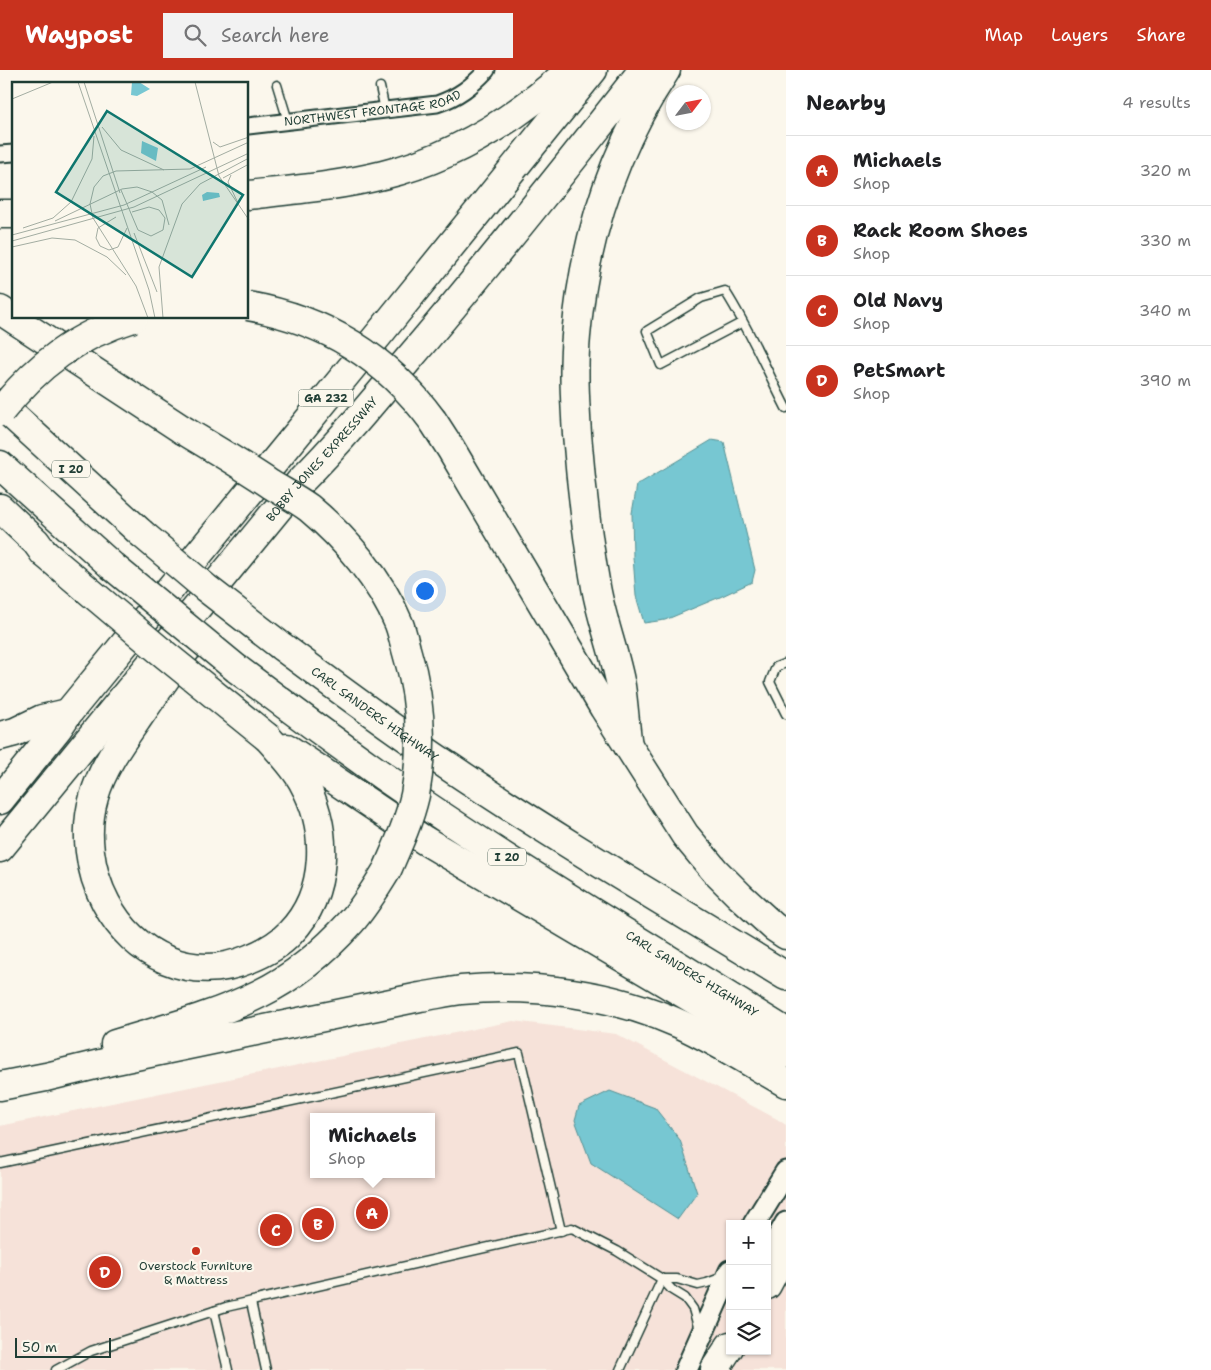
<!DOCTYPE html>
<meta charset="utf-8">
<style>
body{margin:0;font-family:"Shantell Sans",sans-serif;background:#f2f2f2;color:#202124}
.controls{position:absolute;right:15px;bottom:15px;display:grid;overflow:hidden;border-radius:0px;box-shadow:0 1px 4px #0004}
.controls button{width:45px;height:45px;display:grid;place-items:center;padding:0;border:0;border-bottom:1px solid #e0e0e0;background:#fff;color:#202124;font:25px sans-serif}
.compass{position:absolute;left:666px;top:15px;width:45px;height:45px;border-radius:50%;background:#fff;box-shadow:0 1px 4px #0004;rotate:58deg}
.scale{position:absolute;left:15px;bottom:12px;width:96px;box-sizing:border-box;padding-left:5px;border:2px solid #1f3d34;border-top:0;font-size:14px;line-height:18px;white-space:nowrap;color:#1f3d34;-webkit-text-stroke:4px #fbf7ec;paint-order:stroke}
.you{position:absolute;left:424px;top:520px;width:18px;height:18px;margin:-12px;border:4px solid #fff;border-radius:50%;background:#1a73e8;box-shadow:0 0 0 8px #1a73e833}
.badge{display:grid;place-items:center;width:32px;height:32px;border-radius:50%;background:#c8321e;color:#fff;font-size:16px;font-weight:700}
.pin{position:absolute;translate:-50% -50%;border:2px solid #fff;box-shadow:0 1px 5px #0006}
.popup{position:absolute;left:310px;top:1043px;width:125px;height:65px;box-sizing:border-box;display:grid;place-content:center;border-radius:0px;background:#fff;filter:drop-shadow(0 1px 4px #0005);font-size:16px;white-space:nowrap;color:#757577}
.popup b{font-size:19px;color:#202124}
.popup::after{content:'';position:absolute;left:50%;top:100%;margin-left:-10px;border:10px solid transparent;border-top-color:#fff}
.list{margin:0;padding:0;list-style:none}
h2{display:flex;justify-content:space-between;align-items:center;height:65px;margin:0;padding:0 20px;font-size:21px}
h2 small{font-size:16px;font-weight:400;color:#757577}
.list li{display:grid;grid-template-columns:32px 1fr auto;gap:15px;align-items:center;box-sizing:border-box;height:70px;padding:0 20px;border-top:1px solid #e0e0e0}
.list b{display:block;font-size:19px;white-space:nowrap}
.list p{margin:0;font-size:16px;white-space:nowrap;color:#757577}
.list em{font-size:16px;font-style:normal;color:#757577}
.icon{flex:none;width:28px;height:28px;fill:none;stroke:currentColor;stroke-width:2;stroke-linecap:round;stroke-linejoin:round}
.map{position:relative;flex:none;width:786px;height:1300px;overflow:hidden}
header{display:flex;align-items:center;gap:30px;box-sizing:border-box;height:70px;padding:0 25px;background:#c8321e;color:#fff}
header strong{font-size:24px}
nav{display:flex;gap:28px;margin-inline-start:auto;font-size:18px}
.search{width:350px;height:45px;background:#f2f2f2;display:flex;align-items:center;gap:12px;box-sizing:border-box;padding:0 18px;border-radius:0px;color:#757577;font-size:19px}
main{display:flex}
aside{flex:1;background:#fff}
.map>svg:first-child{display:block}
.built{fill:#f6e2d9;fill-rule:evenodd}
.water{fill:#77c7d2;stroke:#549093}
.lines{fill:none;stroke-linecap:round;stroke-linejoin:round}
.lane-casing{stroke:#1f3d34;stroke-width:11}
.street-casing{stroke:#1f3d34;stroke-width:19}
.secondary-casing{stroke:#1f3d34;stroke-width:25}
.highway-casing{stroke:#1f3d34;stroke-width:31}
.lane{stroke:#fbf7ec;stroke-width:8}
.street{stroke:#fbf7ec;stroke-width:15}
.secondary{stroke:#fbf7ec;stroke-width:21}
.highway{stroke:#fbf7ec;stroke-width:28}
.highway-bridge-casing{stroke:#1f3d34;stroke-width:31;stroke-linecap:butt}
.highway-bridge{stroke:#fbf7ec;stroke-width:28}
.poi-dot{fill:#c8321e;stroke:#fbf7ec;stroke-width:2}
.labels{text-anchor:middle;dominant-baseline:central;stroke-width:4.5;stroke-linejoin:round;paint-order:stroke}
.shield{fill:#fbf7ec;stroke:#61756b;stroke-width:1}
.shield-label{font-size:11px;font-weight:bold;fill:#1f3d34}
.street-label{font-size:12px;fill:#1f3d34;stroke:#fbf7ec}
.poi-label{font-size:12px;fill:#1f3d34;stroke:#fbf7ec}
.inset-road{fill:none;stroke:#a3ada2;stroke-width:1}
.view{fill:#0f766e;fill-opacity:0.15;stroke:#0f766e;stroke-width:2.5}
.inset-edge{fill:none;stroke:#1f3d34;stroke-width:2.5}
</style>
<header>
<strong>Waypost</strong>
<div class="search"><svg class="icon" aria-label="search" viewBox="0 0 24 24"><circle cx="10" cy="10" r="6"/><path d="M15 15l6 6"/></svg>Search here</div>
<nav><a>Map</a><a>Layers</a><a>Share</a></nav>
</header>
<main>
<div class="map">
<svg width="786" height="1300" viewBox="0 0 786 1300">
<rect width="100%" height="100%" fill="#fbf7ec"/>
<filter id="ink" filterUnits="userSpaceOnUse"><feTurbulence type="fractalNoise" baseFrequency=".02" numOctaves="2"/><feDisplacementMap in="SourceGraphic" scale="10" xChannelSelector="R" yChannelSelector="G"/><feConvolveMatrix kernelMatrix="1 2 1 2 8 2 1 2 1" color-interpolation-filters="sRGB"/></filter>
<g filter="url(#ink)">
<path class="built" d="M513,951L616,964L777,1049L786,1055V1300H0V1056ZM313,1047H431V1104H313ZM730,1154H767V1281H730Z"/>
<g class="water">
<polygon points="712,370 724,372 755,500 752,512 720,527 665,550 644,553 636,526 633,487 632,443 637,415"/>
<polygon points="610,1021 655,1038 680,1070 697,1123 678,1149 591,1093 575,1050 579,1036"/>
</g>
<g class="lines">
<g class="lane-casing">
<g id="lane">
<polyline points="277,15 288,51"/>
<polyline points="380,17 385,40"/>
<path d="M743,252L661,295L647,261L701,228L725,221C749,258 766,299 786,338"/>
<polyline points="786,593 776,597 770,612 786,644"/>
<polyline points="0,1093 519,983 561,1161"/>
<polyline points="662,1209 677,1209 698,1215 707,1213 723,1207"/>
<polyline points="251,1232 266,1300"/>
<polyline points="214,1241 228,1300"/>
<polyline points="56,1300 91,1281 226,1237 572,1158 617,1181 662,1209 672,1220 685,1228 693,1239 699,1260"/>
<polyline points="620,1300 662,1209"/>
</g>
</g>
<g class="street-casing">
<g id="street">
<path id="s1" d="M248,56L437,34C458,27 472,16 487,0"/>
<polyline points="0,84 14,83"/>
</g>
</g>
<g class="secondary-casing">
<g id="secondary">
<polyline points="754,1154 786,1102"/>
<polyline points="767,1187 786,1153"/>
<polyline points="686,1300 730,1201"/>
</g>
</g>
<g class="highway-casing">
<g id="highway">
<path d="M248,125C293,120 339,116 383,105C453,88 517,48 570,0"/>
<polyline points="0,144 14,144"/>
<polyline points="0,240 183,360"/>
<polyline points="0,334 141,463"/>
<polyline points="433,351 451,379 604,638 685,765 715,801 740,826 774,857 786,865"/>
<polyline points="0,395 112,496"/>
<polyline points="0,438 36,472 44,483"/>
<path d="M190,574C173,598 155,623 138,648C121,672 102,698 94,727C84,761 89,801 106,833C134,886 192,913 249,889C264,883 279,875 290,863C329,823 329,758 303,712C294,695 280,682 268,668"/>
<path id="s2" d="M281,576C336,617 391,658 448,696C558,770 673,837 786,906"/>
<path id="s3" d="M237,599C285,635 334,671 383,706C514,797 651,878 786,962"/>
<polyline points="0,666 15,662 42,649 68,643"/>
<path d="M628,676C625,657 624,636 621,616C615,583 602,551 596,517C587,466 581,415 577,364C575,331 573,298 576,266C584,170 613,80 666,0"/>
<polyline points="287,678 424,770 786,984"/>
<polyline points="0,730 58,658 68,643 380,263 593,0"/>
<path id="s4" d="M0,778L299,413C337,375 372,333 407,291C488,196 566,98 643,0"/>
<path d="M115,974C163,959 213,947 259,924C294,907 325,881 351,852C365,836 376,818 387,800"/>
<path d="M0,1016L46,1007L116,990L420,927C433,925 447,922 461,920C534,913 613,924 680,954C717,971 751,993 786,1013"/>
<polyline points="767,1215 786,1179"/>
<polyline points="715,1299 730,1276"/>
</g>
</g>
<use href="#lane" class="lane"/>
<use href="#street" class="street"/>
<use href="#secondary" class="secondary"/>
<use href="#highway" class="highway"/>
<g class="highway-bridge-casing">
<g id="highway-bridge">
<path d="M248,236C326,250 386,287 433,351"/>
<path d="M0,342C37,295 77,265 133,248"/>
<path d="M183,360C213,378 242,395 270,414C283,422 297,429 309,438C345,468 381,510 399,554C402,562 404,571 406,579C421,627 424,675 415,725C409,751 398,775 387,800"/>
<polyline points="141,463 206,518 281,576"/>
<polyline points="44,483 158,579 268,668"/>
<polyline points="112,496 237,599"/>
</g>
</g>
<use href="#highway-bridge" class="highway-bridge"/>
</g>
</g>
<circle class="poi-dot" cx="196" cy="1181" r="5"/>
<g class="labels">
<g class="shield">
<rect x="298.5" y="319.5" width="55" height="17" rx="4"/>
<rect x="52" y="390.5" width="38" height="17" rx="4"/>
<rect x="488" y="778.5" width="38" height="17" rx="4"/>
</g>
<g class="shield-label">
<text x="326" y="328">GA 232</text>
<text x="71" y="399">I 20</text>
<text x="507" y="787">I 20</text>
</g>
<g class="street-label">
<text stroke="none"><textPath href="#s1" startOffset="126">NORTHWEST FRONTAGE ROAD</textPath></text>
<text stroke="none"><textPath href="#s4" startOffset="505">BOBBY JONES EXPRESSWAY</textPath></text>
<text stroke="none"><textPath href="#s2" startOffset="116">CARL SANDERS HIGHWAY</textPath></text>
<text stroke="none"><textPath href="#s3" startOffset="548">CARL SANDERS HIGHWAY</textPath></text>
</g>
<g class="poi-label">
<text x="196" y="1196">Overstock Furniture<tspan x="196" dy="14">&amp; Mattress</tspan></text>
</g>
</g>
<g transform="translate(12 12)">
<rect width="236" height="236" fill="#fbf7ec"/>
<path d="M120,0H127L138,7L125,14L119,13ZM130,59L146,66L144,79L129,71ZM195,110L207,111L208,115L191,119L190,113Z" fill="#77c7d2"/>
<path class="inset-road" d="M66,0L137,208L143,236M72,0L108,111M183,0L207,94L237,138M0,17L41,0M90,45L109,68L152,88M201,60L208,65L237,55M219,93L216,100L226,121M211,96L237,82M109,108L126,148L139,154L151,148L153,136L147,128L137,125L120,130M104,135L86,146L84,156L88,164L97,168L106,165L115,146M43,139L110,107L125,105L140,110L150,118L157,143M11,146L41,136L59,120L80,77L82,54M122,151L145,210M0,153L112,123L194,85M0,159L122,125L237,71M0,165L40,156L63,158L95,175L114,193M136,236L124,204L81,136L78,122L82,105L91,94L104,89L178,87L237,60M151,236L147,185L170,122L188,102L237,76"/>
<path class="view" d="M95,29L231,113L180,195L44,110Z"/>
<rect width="236" height="236" class="inset-edge"/>
</g>
</svg>
<div class="controls">
<button>+</button>
<button>−</button>
<button><svg class="icon" aria-label="layers" viewBox="0 0 24 24"><path d="M12 4l9 5-9 5-9-5zM3 14l9 5 9-5"/></svg></button>
</div>
<svg class="compass" viewBox="-18 -18 36 36"><path d="M0-13l5 13h-10z" fill="#e53935"/><path d="M0 13l5-13h-10z" fill="#757577"/></svg>
<div class="scale">50 m</div>
<div class="you"></div>
<div class="pin badge" style="left:372px;top:1143px">A</div>
<div class="popup"><b>Michaels</b>Shop</div>
<div class="pin badge" style="left:318px;top:1154px">B</div>
<div class="pin badge" style="left:276px;top:1160px">C</div>
<div class="pin badge" style="left:105px;top:1202px">D</div>
</div>
<aside>
<h2>Nearby<small>4 results</small></h2>
<ul class="list">
<li><span class="badge">A</span><div><b>Michaels</b><p>Shop</p></div><em>320 m</em></li>
<li><span class="badge">B</span><div><b>Rack Room Shoes</b><p>Shop</p></div><em>330 m</em></li>
<li><span class="badge">C</span><div><b>Old Navy</b><p>Shop</p></div><em>340 m</em></li>
<li><span class="badge">D</span><div><b>PetSmart</b><p>Shop</p></div><em>390 m</em></li>
</ul>
</aside>
</main>
